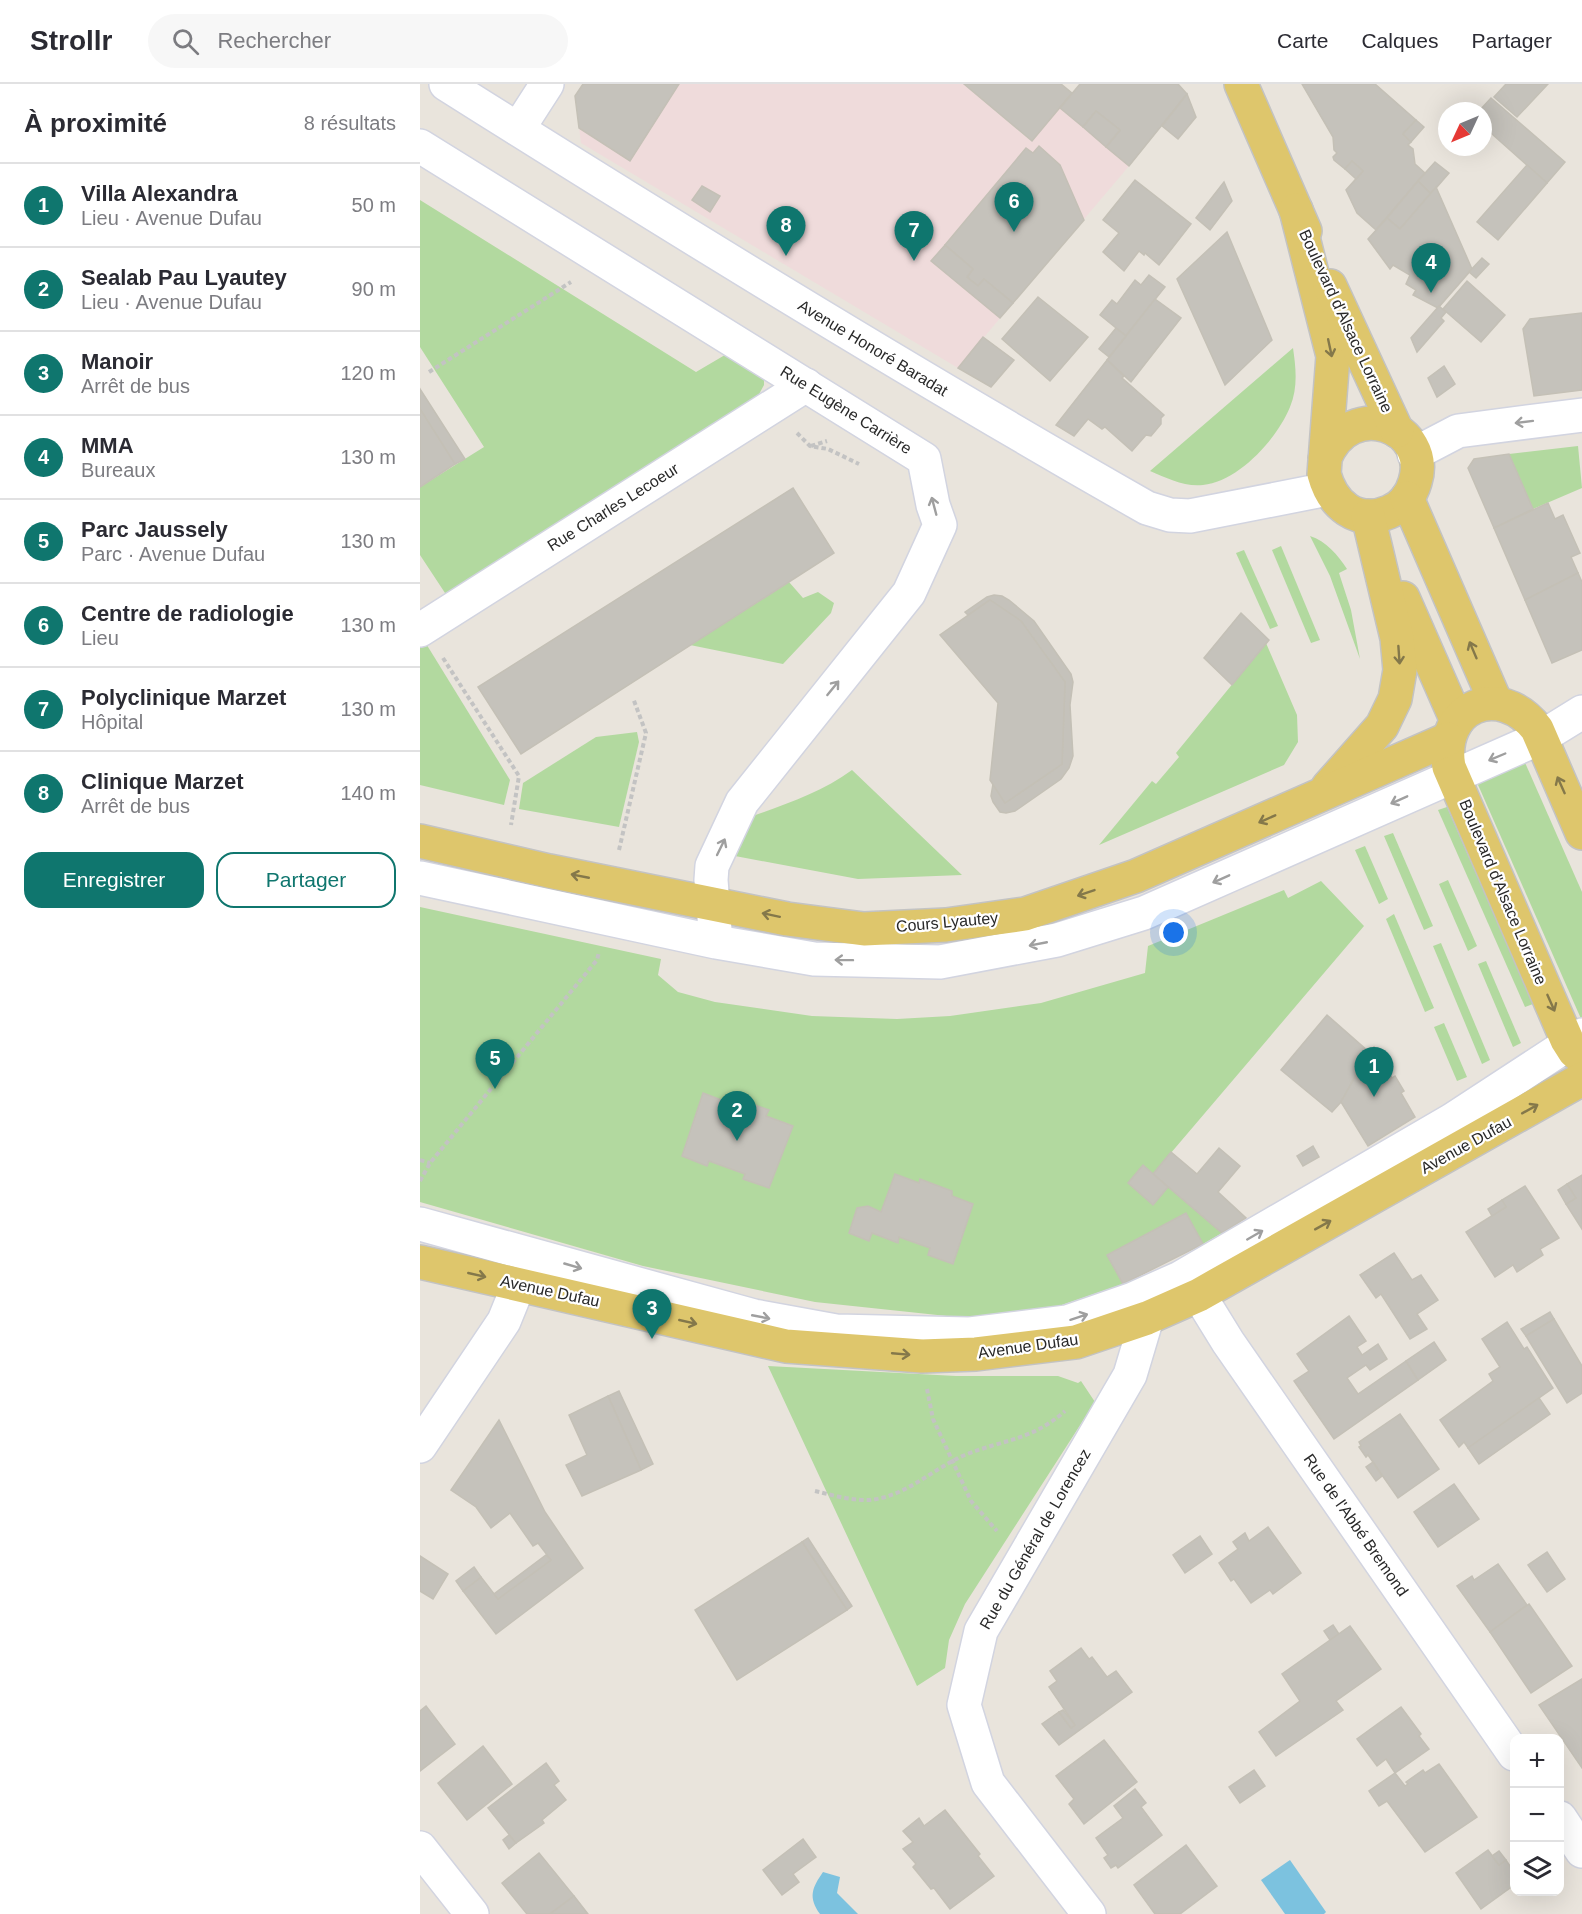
<!DOCTYPE html>
<html lang="fr">
<meta charset="utf-8">
<style>
body{margin:0;font-family:Arial,sans-serif;background:#f7f7f7;color:#2b2b33}
.controls{position:absolute;right:18px;bottom:18px;display:grid;overflow:hidden;border-radius:12px;box-shadow:0 6px 24px #0002}
.controls button{width:54px;height:54px;display:grid;place-items:center;padding:0;border:0;border-bottom:2px solid #e1e1e2;background:#fff;color:#2b2b33;font:30px sans-serif}
.compass{position:absolute;left:1018px;top:18px;width:54px;height:54px;border-radius:50%;background:#fff;box-shadow:0 6px 24px #0002;rotate:226deg}
.you{position:absolute;left:754px;top:849px;width:21px;height:21px;margin:-15px;border:4px solid #fff;border-radius:50%;background:#1a73e8;box-shadow:0 0 0 9px #1a73e833}
.badge{display:grid;place-items:center;width:39px;height:39px;border-radius:50%;background:#0f766e;color:#fff;font-size:20px;font-weight:700}
.pin{position:absolute;translate:-50% -50px;filter:drop-shadow(0 2px 3px #0008)}
.pin::after{content:'';position:absolute;top:32px;width:21px;height:18px;background:inherit;clip-path:polygon(0 0,100% 0,50% 100%)}
.list{margin:0;padding:0;list-style:none}
h2{display:flex;justify-content:space-between;align-items:center;height:78px;margin:0;padding:0 24px;font-size:26px}
h2 small{font-size:20px;font-weight:400;color:#7c7c81}
.list li{display:grid;grid-template-columns:39px 1fr auto;gap:18px;align-items:center;box-sizing:border-box;height:84px;padding:0 24px;border-top:2px solid #e1e1e2}
.list b{display:block;font-size:22px;white-space:nowrap}
.list p{margin:0;font-size:20px;white-space:nowrap;color:#7c7c81}
.list em{font-size:20px;font-style:normal;color:#7c7c81}
.actions{display:flex;gap:12px;padding:18px 24px}
.actions a{flex:1;padding:14px 0;border:2px solid #0f766e;border-radius:18px;text-align:center;font-size:21px;color:#0f766e}
.actions .main{background:#0f766e;color:#fff}
.icon{flex:none;width:33px;height:33px;fill:none;stroke:currentColor;stroke-width:2;stroke-linecap:round;stroke-linejoin:round}
.map{position:relative;flex:none;width:1162px;height:1830px;overflow:hidden}
header{display:flex;align-items:center;gap:36px;box-sizing:border-box;height:84px;padding:0 30px;background:#fff;border-bottom:2px solid #e1e1e2}
header strong{font-size:28px}
nav{display:flex;gap:33px;margin-inline-start:auto;font-size:21px}
.search{width:420px;height:54px;background:#f7f7f7;display:flex;align-items:center;gap:15px;box-sizing:border-box;padding:0 21px;border-radius:33px;color:#7c7c81;font-size:22px}
main{display:flex}
aside{flex:1;background:#fff}
.map>svg:first-child{display:block}
.medical{fill:#efdbdb}
.green{fill:#b2d99f}
.water{fill:#7cc2df}
.building{fill:#c5c2bb;stroke:#c4c0b6;stroke-width:1.5}
.lines{fill:none;stroke-linecap:round;stroke-linejoin:round}
.minor-casing{stroke:#d2d4e0;stroke-width:36}
.major-casing{stroke:#c3c3c3;stroke-width:36}
.path{stroke:#c3c3c3;stroke-width:4;stroke-dasharray:4.5 3;stroke-linecap:butt}
.minor{stroke:#fff;stroke-width:33}
.major{stroke:#dec66c;stroke-width:33}
.oneway{stroke:#84784a}
.oneway2{stroke:#9f9f9f}
.labels{text-anchor:middle;dominant-baseline:central;stroke-width:4.5;stroke-linejoin:round;paint-order:stroke}
.street-label{font-size:16px;fill:#292929;stroke:#fff}
</style>
<header>
<strong>Strollr</strong>
<div class="search"><svg class="icon" aria-label="search" viewBox="0 0 24 24"><circle cx="10" cy="10" r="6"/><path d="M15 15l6 6"/></svg>Rechercher</div>
<nav><a>Carte</a><a>Calques</a><a>Partager</a></nav>
</header>
<main>
<aside>
<h2>À proximité<small>8 résultats</small></h2>
<ul class="list">
<li><span class="badge">1</span><div><b>Villa Alexandra</b><p>Lieu · Avenue Dufau</p></div><em>50 m</em></li>
<li><span class="badge">2</span><div><b>Sealab Pau Lyautey</b><p>Lieu · Avenue Dufau</p></div><em>90 m</em></li>
<li><span class="badge">3</span><div><b>Manoir</b><p>Arrêt de bus</p></div><em>120 m</em></li>
<li><span class="badge">4</span><div><b>MMA</b><p>Bureaux</p></div><em>130 m</em></li>
<li><span class="badge">5</span><div><b>Parc Jaussely</b><p>Parc · Avenue Dufau</p></div><em>130 m</em></li>
<li><span class="badge">6</span><div><b>Centre de radiologie</b><p>Lieu</p></div><em>130 m</em></li>
<li><span class="badge">7</span><div><b>Polyclinique Marzet</b><p>Hôpital</p></div><em>130 m</em></li>
<li><span class="badge">8</span><div><b>Clinique Marzet</b><p>Arrêt de bus</p></div><em>140 m</em></li>
</ul>
<div class="actions"><a class="main">Enregistrer</a><a>Partager</a></div>
</aside>
<div class="map">
<svg width="1162" height="1830" viewBox="0 0 1162 1830">
<rect width="100%" height="100%" fill="#e9e4dc"/>
<polygon class="medical" points="163,0 544,0 611,57 640,24 709,82 538,284 161,59 155,12"/>
<g class="green">
<polygon points="0,116 276,288 310,268 344,294 344,301 338,312 27,512 0,471 0,403 64,363 0,263"/>
<path d="M873,264C876,284 878,304 870,323C857,355 818,398 783,401C764,403 747,394 730,387Z"/>
<polygon points="1158,362 1162,404 1113,425 1089,370"/>
<path d="M890,452C906,457 918,471 927,485L919,489L931,526L940,575L910,492Z"/>
<polygon points="861,462 900,556 891,559 852,466"/>
<polygon points="824,466 858,542 850,545 816,469"/>
<polygon points="369,498 383,514 398,508 414,519 411,529 363,580 270,561"/>
<polygon points="0,558 5,558 90,696 84,721 0,701"/>
<polygon points="846,559 877,631 878,658 864,681 679,761 732,697 736,700 759,673 756,669"/>
<polygon points="217,648 219,658 199,743 99,725 103,699 176,653"/>
<polygon points="1103,674 1162,808 1162,937 1055,694"/>
<path d="M432,686L542,791L438,795L315,772L327,734C363,721 401,709 432,686Z"/>
<polygon points="1027,723 1113,920 1105,923 1018,726"/>
<polygon points="973,749 1013,842 1004,846 964,752"/>
<polygon points="945,762 968,815 959,820 935,766"/>
<polygon points="1028,796 1057,862 1048,867 1019,800"/>
<polygon points="901,797 944,842 733,1090 723,1082 708,1099 733,1121 748,1103 802,1149 783,1160 766,1129 688,1171 703,1200 636,1223 555,1235 395,1218 223,1182 0,1118 0,823 241,875 238,891 258,908 295,918 392,932 477,935 530,932 621,919 725,889 728,862 864,806 868,814"/>
<polygon points="974,830 1014,924 1005,928 966,835"/>
<polygon points="1021,859 1070,976 1062,980 1013,862"/>
<polygon points="1066,877 1101,959 1093,963 1058,880"/>
<polygon points="1024,939 1047,993 1037,997 1014,943"/>
<polygon points="348,1282 536,1292 638,1292 658,1299 661,1297 675,1318 545,1520 529,1556 525,1584 497,1602"/>
</g>
<g class="water">
<polygon points="870,1776 906,1828 904,1830 865,1830 841,1796"/>
<path d="M403,1788L420,1793L417,1809L438,1830H400C388,1813 392,1804 403,1788Z"/>
</g>
<g class="building">
<polygon points="163,0 259,0 210,77 159,44 155,12"/>
<polygon points="544,0 641,0 652,9 612,57"/>
<polygon points="660,0 758,0 767,10 709,82 686,63 700,46 676,27 663,43 640,24"/>
<polygon points="882,0 955,0 996,36 983,50 991,58 988,61 993,65 995,80 1005,89 956,146 937,129 926,106 943,87 932,77 925,85 914,76 913,73 917,69 914,66 913,53"/>
<polygon points="1086,0 1128,0 1097,33 1074,13"/>
<polygon points="767,10 776,33 758,55 742,42"/>
<polygon points="1071,14 1145,78 1127,99 1063,42 1063,27 1059,27"/>
<polygon points="676,27 700,46 686,63 663,43"/>
<polygon points="996,36 1004,43 991,58 983,50"/>
<polygon points="619,62 640,81 664,136 593,219 564,195 558,202 547,193 553,185 525,161 606,64 613,69"/>
<polygon points="932,77 943,87 936,95 925,85"/>
<polygon points="1015,78 1029,89 1011,110 998,97"/>
<polygon points="1107,81 1127,99 1078,156 1057,138"/>
<polygon points="715,96 771,140 739,181 725,169 724,171 719,167 704,187 683,168 699,149 683,136"/>
<polygon points="998,97 1011,110 980,145 967,134"/>
<polygon points="804,98 812,117 790,146 776,134"/>
<polygon points="282,102 300,112 290,128 272,116"/>
<polygon points="1016,103 1052,185 1018,224 993,211 996,206 986,200 990,191 973,181 970,185 948,155 967,134 980,145"/>
<polygon points="807,148 852,256 805,301 757,195"/>
<polygon points="525,161 553,185 547,193 558,202 564,195 593,219 580,234 511,177"/>
<polygon points="1062,174 1069,180 1056,194 1049,188"/>
<polygon points="729,191 745,203 706,252 680,231 692,216 697,220 715,196 721,201"/>
<polygon points="1047,197 1085,231 1061,258 1023,225"/>
<polygon points="618,213 668,253 630,297 582,255"/>
<polygon points="735,215 761,234 711,298 687,276"/>
<polygon points="1019,222 1026,228 1021,234 1024,237 997,268 991,254"/>
<polygon points="1162,229 1162,306 1114,312 1103,245 1110,235"/>
<polygon points="696,244 706,252 689,273 679,265"/>
<polygon points="563,253 594,276 571,303 538,284"/>
<polygon points="687,276 704,292 702,294 744,331 741,334 741,340 731,352 726,351 712,367 685,343 682,345 668,335 654,352 636,341"/>
<polygon points="1024,282 1035,300 1017,313 1008,294"/>
<polygon points="0,305 45,375 35,380 0,325"/>
<polygon points="0,325 35,380 0,403"/>
<polygon points="1089,370 1113,425 1074,444 1048,384 1054,375"/>
<polygon points="373,404 414,469 101,670 58,603"/>
<polygon points="1128,419 1135,435 1143,431 1160,469 1151,473 1158,489 1105,516 1074,444"/>
<polygon points="1158,489 1162,498 1162,566 1132,579 1105,516"/>
<polygon points="574,511 582,512 589,516 614,537 651,590 653,598 650,621 653,672 649,684 641,695 595,727 586,729 580,728 573,718 571,712 573,700 585,719 642,680 645,598 601,537 570,516 548,531 545,528 567,513"/>
<polygon points="570,516 601,537 645,598 642,680 585,719 570,696 578,619 520,551"/>
<polygon points="821,529 849,556 812,601 784,574"/>
<polygon points="907,931 949,968 921,1018 912,1028 861,986"/>
<polygon points="954,963 972,994 975,992 984,1007 981,1009 995,1033 948,1062 921,1018 949,968"/>
<polygon points="283,1009 309,1019 312,1013 349,1026 346,1032 373,1042 349,1104 323,1095 325,1090 289,1077 287,1082 262,1072"/>
<polygon points="893,1062 899,1073 883,1082 877,1072"/>
<polygon points="799,1064 820,1082 798,1108 826,1134 802,1149 733,1090 751,1068 777,1090"/>
<polygon points="723,1081 748,1103 733,1121 708,1099"/>
<polygon points="475,1090 499,1099 500,1095 532,1107 532,1112 553,1120 533,1180 508,1171 510,1164 479,1153 478,1159 452,1149 449,1157 429,1149 437,1124 448,1122 461,1128"/>
<polygon points="1162,1091 1162,1145 1146,1120 1156,1114 1147,1100"/>
<polygon points="1147,1100 1156,1114 1146,1120 1138,1106"/>
<polygon points="1105,1102 1139,1154 1120,1165 1123,1171 1097,1188 1093,1181 1075,1193 1046,1148 1086,1123 1082,1116"/>
<polygon points="1082,1116 1086,1123 1072,1132 1068,1125"/>
<polygon points="766,1129 783,1160 703,1200 687,1171"/>
<polygon points="974,1169 992,1196 1001,1191 1018,1216 997,1230 1007,1245 990,1255 961,1210 956,1214 940,1191"/>
<polygon points="1130,1228 1134,1235 1106,1252 1101,1245"/>
<polygon points="929,1232 946,1257 937,1263 942,1271 958,1260 967,1275 950,1286 946,1281 927,1294 938,1310 986,1277 998,1296 914,1355 874,1297 889,1287 877,1270"/>
<polygon points="1134,1235 1162,1282 1162,1309 1147,1319 1106,1252"/>
<polygon points="1087,1238 1104,1265 1107,1263 1133,1304 1048,1364 1044,1358 1039,1363 1020,1336 1073,1297 1069,1290 1080,1283 1062,1255"/>
<polygon points="1014,1258 1026,1276 998,1296 986,1277"/>
<polygon points="199,1307 233,1380 221,1386 188,1312"/>
<polygon points="188,1312 221,1386 162,1412 146,1381 167,1371 149,1331"/>
<polygon points="1119,1314 1130,1330 1059,1380 1048,1364"/>
<polygon points="980,1330 1019,1385 978,1414 948,1371 946,1373 939,1363 941,1362 939,1358"/>
<polygon points="79,1336 125,1428 163,1484 76,1550 43,1507 61,1493 78,1515 131,1476 118,1459 113,1462 90,1429 71,1444 56,1423 31,1406"/>
<polygon points="953,1378 962,1392 956,1397 946,1383"/>
<polygon points="1034,1400 1059,1435 1018,1463 994,1428"/>
<polygon points="848,1443 881,1489 853,1510 850,1506 831,1519 814,1495 811,1497 799,1479 818,1465 813,1458 825,1449 829,1457"/>
<polygon points="780,1452 792,1470 765,1489 753,1471"/>
<polygon points="388,1454 432,1522 427,1526 382,1458"/>
<polygon points="382,1458 427,1526 317,1596 275,1526"/>
<polygon points="1127,1468 1145,1495 1127,1508 1108,1481"/>
<polygon points="126,1471 131,1476 78,1515 74,1510"/>
<polygon points="0,1472 28,1490 13,1515 0,1507"/>
<polygon points="1078,1480 1107,1521 1070,1548 1037,1502 1052,1492 1054,1496"/>
<polygon points="54,1483 61,1493 43,1507 36,1497"/>
<polygon points="1109,1520 1152,1582 1111,1609 1070,1548"/>
<polygon points="913,1541 919,1550 910,1556 904,1547"/>
<polygon points="930,1542 961,1585 916,1617 923,1626 856,1672 839,1648 880,1617 862,1590"/>
<polygon points="661,1564 669,1575 672,1573 687,1593 696,1587 712,1608 639,1661 622,1640 639,1628 651,1644 655,1641 629,1603 637,1597 630,1587"/>
<polygon points="1162,1595 1162,1684 1119,1621"/>
<polygon points="6,1622 35,1660 0,1687 0,1627"/>
<polygon points="981,1623 1001,1650 999,1652 1009,1665 975,1689 966,1675 957,1682 937,1655"/>
<polygon points="643,1626 655,1641 651,1644 639,1628"/>
<polygon points="684,1656 717,1698 664,1740 649,1720 654,1715 636,1692"/>
<polygon points="63,1662 92,1700 47,1736 18,1699"/>
<polygon points="126,1679 139,1697 134,1701 146,1716 122,1736 124,1739 96,1759 68,1724"/>
<polygon points="1019,1680 1057,1733 1005,1768 967,1717 959,1722 949,1707 975,1689 985,1702 988,1700 986,1698 1003,1686 1005,1689"/>
<polygon points="834,1686 845,1702 820,1719 809,1703"/>
<polygon points="715,1705 726,1719 721,1723 742,1751 698,1784 696,1781 691,1784 684,1774 688,1771 676,1754 703,1734 694,1722"/>
<polygon points="525,1726 560,1770 558,1772 574,1792 530,1825 514,1804 511,1805 493,1783 496,1780 483,1765 493,1758 483,1747 499,1734 504,1742"/>
<polygon points="89,1751 96,1759 89,1765 83,1756"/>
<polygon points="383,1755 396,1773 373,1790 379,1798 362,1811 343,1786"/>
<polygon points="766,1761 797,1802 760,1830 735,1830 714,1801"/>
<polygon points="1068,1766 1079,1781 1086,1776 1094,1788 1094,1801 1061,1825 1036,1789"/>
<polygon points="1079,1767 1086,1776 1079,1781 1072,1772"/>
<polygon points="119,1769 154,1812 130,1830 107,1830 82,1799"/>
<polygon points="154,1812 168,1830 130,1830"/>
</g>
<g class="lines">
<g class="minor-casing">
<g id="minor">
<path d="M26,0C257,146 490,289 727,424L750,431L770,432L908,405"/>
<polyline points="98,45 127,0"/>
<polyline points="0,62 504,375 513,421 520,441 489,509 322,718 292,782 291,796 295,846"/>
<polyline points="994,370 1038,347 1162,331"/>
<polyline points="0,546 386,301"/>
<polyline points="0,794 296,858 394,875 520,878 637,856 724,829 1120,654 1162,628"/>
<polyline points="0,1140 334,1232 416,1247 550,1250 647,1238 713,1215 760,1194 1032,1036 1162,951"/>
<polyline points="779,1211 808,1258 1094,1670"/>
<polyline points="0,1362 84,1237 99,1200"/>
<polyline points="1140,1734 1162,1767"/>
<polyline points="0,1764 52,1830"/>
<polyline points="669,1830 568,1699 544,1621 561,1547 710,1291 727,1234"/>
</g>
</g>
<g class="major-casing">
<g id="major">
<polyline points="821,0 885,147"/>
<path d="M876,126L913,272L904,390C912,420 936,442 969,428C982,423 991,412 995,398C1012,343 931,311 905,374"/>
<polyline points="910,202 977,347"/>
<polyline points="987,414 1076,619"/>
<polyline points="983,514 1037,637"/>
<polyline points="908,703 962,642 975,615 980,586 977,554 948,432"/>
<path d="M1162,749L1117,645C1079,596 1018,623 1029,683L1147,956L1154,967L1162,974"/>
<polyline points="0,757 129,787 367,835 444,845 526,841 605,830 716,792 1028,655"/>
<polyline points="0,1178 366,1262 502,1272 556,1270 656,1258 727,1234 779,1211 1162,995"/>
</g>
</g>
<g class="path">
<polyline points="9,288 151,198"/>
<polyline points="377,349 390,362 408,365 439,380"/>
<polyline points="391,362 407,357"/>
<polyline points="23,574 99,692 91,741"/>
<polyline points="199,766 226,649 213,614"/>
<polyline points="0,1076 10,1079"/>
<polyline points="0,1097 10,1079 177,876 179,868"/>
<polyline points="507,1305 513,1335 551,1417 577,1447"/>
<path d="M395,1407C412,1411 432,1417 450,1416C487,1412 512,1385 545,1371C584,1355 611,1357 645,1327"/>
</g>
<use href="#minor" class="minor"/>
<use href="#major" class="major"/>
</g>
<defs><path id="oneway-shaft" d="M-6 0H5M1.5-3L5.5 0L1.5 3" fill="none" stroke-width="1.6" stroke-linecap="round" stroke-linejoin="round" transform="scale(1.5)"/></defs>
<g class="oneway">
<use href="#oneway-shaft" transform="translate(910 264) rotate(78)"/>
<use href="#oneway-shaft" transform="translate(1053 566) rotate(-113)"/>
<use href="#oneway-shaft" transform="translate(979 571) rotate(86)"/>
<use href="#oneway-shaft" transform="translate(1141 701) rotate(-114)"/>
<use href="#oneway-shaft" transform="translate(847 735) rotate(156)"/>
<use href="#oneway-shaft" transform="translate(160 792) rotate(-169)"/>
<use href="#oneway-shaft" transform="translate(666 809) rotate(161)"/>
<use href="#oneway-shaft" transform="translate(351 831) rotate(-168)"/>
<use href="#oneway-shaft" transform="translate(1131 919) rotate(66)"/>
<use href="#oneway-shaft" transform="translate(1110 1025) rotate(-29)"/>
<use href="#oneway-shaft" transform="translate(903 1141) rotate(-29)"/>
<use href="#oneway-shaft" transform="translate(57 1191) rotate(13)"/>
<use href="#oneway-shaft" transform="translate(268 1238) rotate(13)"/>
<use href="#oneway-shaft" transform="translate(481 1270) rotate(5)"/>
</g>
<g class="oneway2">
<use href="#oneway-shaft" transform="translate(1104 338) rotate(173)"/>
<use href="#oneway-shaft" transform="translate(514 422) rotate(-105)"/>
<use href="#oneway-shaft" transform="translate(413 604) rotate(-51)"/>
<use href="#oneway-shaft" transform="translate(1077 673) rotate(157)"/>
<use href="#oneway-shaft" transform="translate(979 716) rotate(156)"/>
<use href="#oneway-shaft" transform="translate(301 763) rotate(-64)"/>
<use href="#oneway-shaft" transform="translate(801 795) rotate(156)"/>
<use href="#oneway-shaft" transform="translate(618 860) rotate(169)"/>
<use href="#oneway-shaft" transform="translate(424 876) rotate(-179)"/>
<use href="#oneway-shaft" transform="translate(835 1151) rotate(-30)"/>
<use href="#oneway-shaft" transform="translate(153 1182) rotate(16)"/>
<use href="#oneway-shaft" transform="translate(341 1233) rotate(11)"/>
<use href="#oneway-shaft" transform="translate(659 1233) rotate(-18)"/>
</g>
<g class="labels">
<g class="street-label">
<text transform="translate(926 237) rotate(65)">Boulevard d'Alsace Lorraine</text>
<text transform="translate(453 264) rotate(31)">Avenue Honoré Baradat</text>
<text transform="translate(426 326) rotate(32)">Rue Eugène Carrière</text>
<text transform="translate(193 423) rotate(-32)">Rue Charles Lecoeur</text>
<text transform="translate(1083 808) rotate(67)">Boulevard d'Alsace Lorraine</text>
<text transform="translate(527 838) rotate(-5)">Cours Lyautey</text>
<text transform="translate(1046 1061) rotate(-29)">Avenue Dufau</text>
<text transform="translate(130 1207) rotate(12)">Avenue Dufau</text>
<text transform="translate(608 1262) rotate(-8)">Avenue Dufau</text>
<text transform="translate(936 1441) rotate(55)">Rue de l'Abbé Bremond</text>
<text transform="translate(615 1455) rotate(-60)">Rue du Général de Lorencez</text>
</g>
</g>
</svg>
<div class="controls">
<button>+</button>
<button>−</button>
<button><svg class="icon" aria-label="layers" viewBox="0 0 24 24"><path d="M12 4l9 5-9 5-9-5zM3 14l9 5 9-5"/></svg></button>
</div>
<svg class="compass" viewBox="-18 -18 36 36"><path d="M0-13l5 13h-10z" fill="#e53935"/><path d="M0 13l5-13h-10z" fill="#7c7c81"/></svg>
<div class="you"></div>
<div class="pin badge" style="left:954px;top:1013px">1</div>
<div class="pin badge" style="left:317px;top:1057px">2</div>
<div class="pin badge" style="left:232px;top:1255px">3</div>
<div class="pin badge" style="left:1011px;top:209px">4</div>
<div class="pin badge" style="left:75px;top:1005px">5</div>
<div class="pin badge" style="left:594px;top:148px">6</div>
<div class="pin badge" style="left:494px;top:177px">7</div>
<div class="pin badge" style="left:366px;top:172px">8</div>
</div>
</main>
